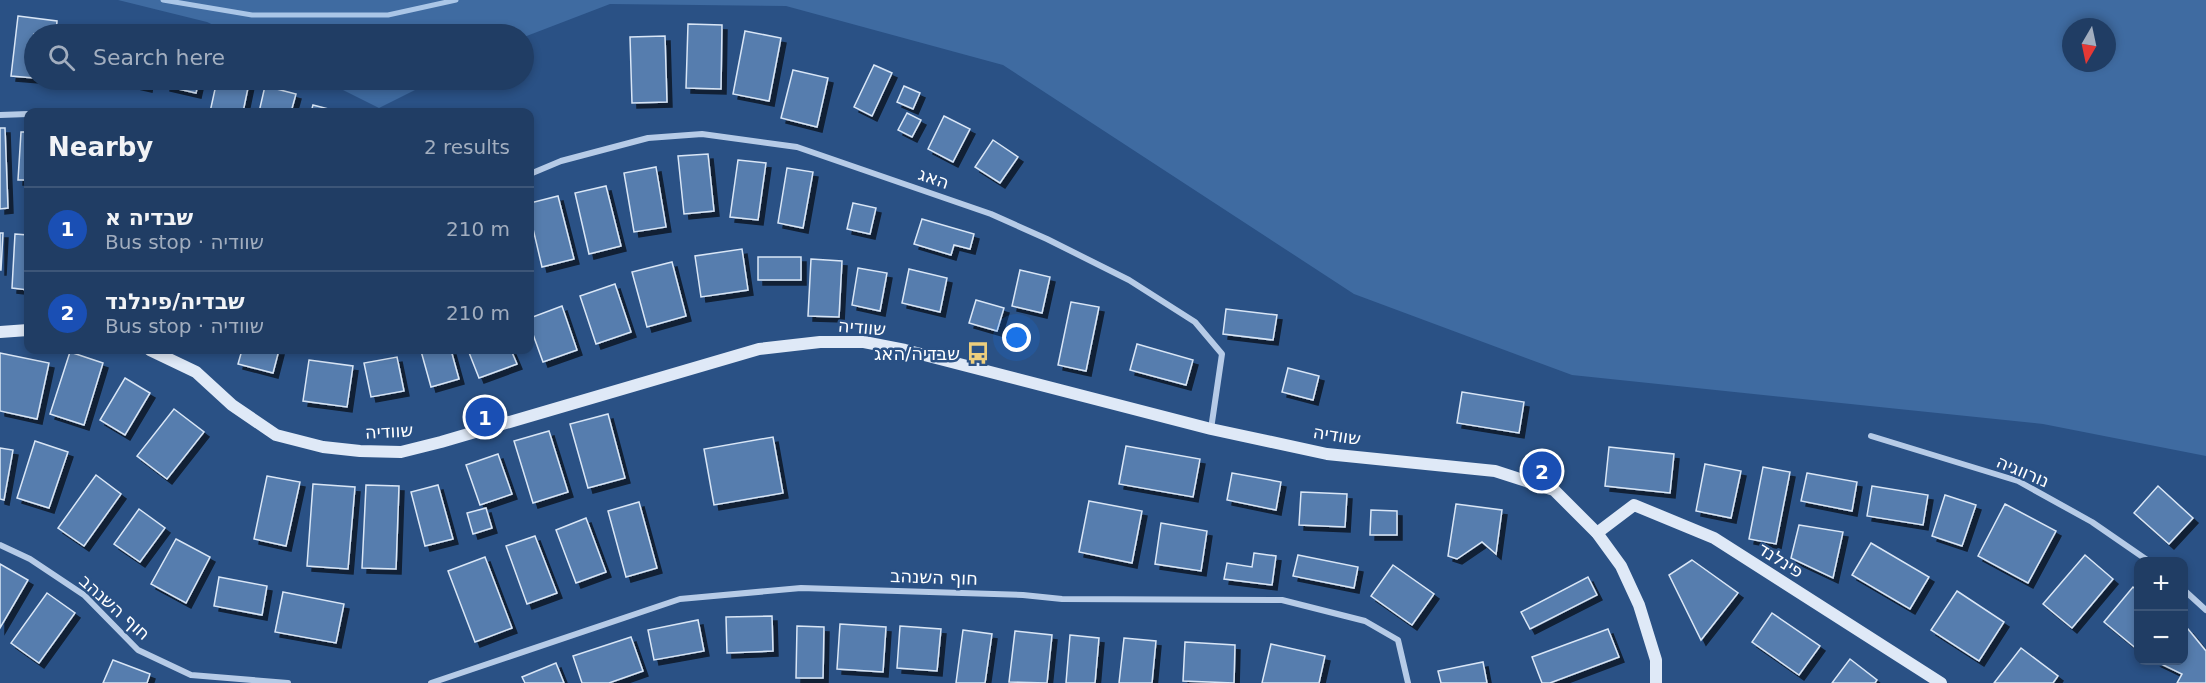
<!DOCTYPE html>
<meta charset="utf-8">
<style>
body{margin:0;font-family:"DejaVu Sans","Noto Sans Hebrew",sans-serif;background:#28446a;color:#f1f3f6}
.controls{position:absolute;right:18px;bottom:18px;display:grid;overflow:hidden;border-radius:12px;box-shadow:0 3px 9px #0003}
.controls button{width:54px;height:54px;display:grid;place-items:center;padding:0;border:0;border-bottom:2px solid #3d5678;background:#203d64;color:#f1f3f6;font:30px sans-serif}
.compass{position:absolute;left:2062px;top:18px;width:54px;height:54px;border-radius:50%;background:#203d64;box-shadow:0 3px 9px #0003;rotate:189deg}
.you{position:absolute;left:1017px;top:338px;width:21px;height:21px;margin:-15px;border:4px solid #fff;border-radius:50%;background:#1a73e8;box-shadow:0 0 0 9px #1a73e833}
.badge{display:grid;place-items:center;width:39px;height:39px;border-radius:50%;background:#edce7d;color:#fff;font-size:20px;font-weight:700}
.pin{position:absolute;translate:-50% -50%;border:3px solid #fff;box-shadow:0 2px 6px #0006}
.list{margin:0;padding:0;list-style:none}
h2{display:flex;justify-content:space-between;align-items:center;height:78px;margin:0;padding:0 24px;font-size:26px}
h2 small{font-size:20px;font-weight:400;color:#a2aebf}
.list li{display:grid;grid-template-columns:39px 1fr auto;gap:18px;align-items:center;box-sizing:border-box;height:84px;padding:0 24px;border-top:2px solid #3d5678}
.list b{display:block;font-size:22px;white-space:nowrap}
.list p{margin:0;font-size:20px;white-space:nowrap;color:#a2aebf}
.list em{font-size:20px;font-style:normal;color:#a2aebf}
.icon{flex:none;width:33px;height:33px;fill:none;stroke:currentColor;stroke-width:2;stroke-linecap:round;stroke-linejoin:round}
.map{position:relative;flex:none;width:2206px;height:683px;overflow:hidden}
.search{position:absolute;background:#203d64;box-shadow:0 3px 9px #0003;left:24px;top:24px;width:510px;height:66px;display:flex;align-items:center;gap:15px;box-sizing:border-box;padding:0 21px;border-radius:33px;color:#a2aebf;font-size:22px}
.panel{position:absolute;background:#203d64;box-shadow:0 3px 9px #0003;left:24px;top:108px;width:510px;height:246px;border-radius:12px}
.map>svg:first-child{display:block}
.green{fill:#3f6ba1;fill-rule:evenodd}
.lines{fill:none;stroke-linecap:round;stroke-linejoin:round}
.stream{stroke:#aac6e7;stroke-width:5}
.building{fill:#567dae;stroke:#d9e6f6;stroke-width:1.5;filter:url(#shadow)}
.street{stroke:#b6cbe7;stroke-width:6}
.secondary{stroke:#dfe9f7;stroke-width:12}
.labels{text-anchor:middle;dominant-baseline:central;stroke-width:5;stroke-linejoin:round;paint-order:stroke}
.street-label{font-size:18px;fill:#fff;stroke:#2a5185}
.poi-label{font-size:18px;fill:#fff;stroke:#2a5185;text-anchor:end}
</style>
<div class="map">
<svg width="2206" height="683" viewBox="0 0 2206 683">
<defs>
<filter id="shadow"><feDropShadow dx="5" dy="5" stdDeviation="0" flood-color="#0009"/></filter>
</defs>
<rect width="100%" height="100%" fill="#2a5185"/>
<g class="green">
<path d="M118,0H2206V456L2043,424L1572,375L1354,294L1003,65L786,6L610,4L524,37V34H233L207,22ZM2071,27H2107V63H2071Z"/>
<polygon points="323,80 435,80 379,108"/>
</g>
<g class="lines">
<polyline class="stream" points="163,0 252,15 388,15 456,0"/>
</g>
<g class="building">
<polygon points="18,16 57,21 56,34 34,34 34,78 11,76"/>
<polygon points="688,24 722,25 721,89 686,88"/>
<polygon points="745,31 781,38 769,101 733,94"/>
<polygon points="665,36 667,102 632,103 630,37"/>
<polygon points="874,65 892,73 872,116 854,107"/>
<polygon points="793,70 828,78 817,127 781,118"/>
<polygon points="116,80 148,80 147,87"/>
<polygon points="166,80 199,80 196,93 165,86"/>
<polygon points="217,80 249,83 243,112 210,112"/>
<polygon points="265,86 296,94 291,112 259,112"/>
<polygon points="904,86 920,93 913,109 897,102"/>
<polygon points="313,105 340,112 311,112"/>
<polygon points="907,113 921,120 912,137 898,130"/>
<polygon points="944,116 970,129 953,162 928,149"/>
<polygon points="0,128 5,128 8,208 0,209"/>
<polygon points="21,132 28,132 28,180 18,180"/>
<polygon points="993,140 1018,157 1000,183 975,167"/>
<polygon points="708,154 714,211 684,214 678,156"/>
<polygon points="738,160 766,163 758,220 730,217"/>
<polygon points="656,167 666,227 634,232 624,173"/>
<polygon points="787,168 813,172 803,228 778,223"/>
<polygon points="606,186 621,246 589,254 575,193"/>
<polygon points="558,196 574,259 542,267 530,216 530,203"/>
<polygon points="853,203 876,208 870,234 847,229"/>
<polygon points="922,219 974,234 970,249 954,245 951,255 914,244"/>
<polygon points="0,233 3,233 1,270 0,270"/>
<polygon points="15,234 28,235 28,290 12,288"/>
<polygon points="742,249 748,290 701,297 695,256"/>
<rect x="758" y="257" width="43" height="23"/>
<polygon points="811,259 842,261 839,317 808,316"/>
<polygon points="672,262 686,316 647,327 632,272"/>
<polygon points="858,268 887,273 880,311 852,305"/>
<polygon points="909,269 947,278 940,312 902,303"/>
<polygon points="1020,270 1050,277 1042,313 1012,306"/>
<polygon points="615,284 631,332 596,344 580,296"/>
<polygon points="976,300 1004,308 997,331 969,323"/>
<polygon points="1071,302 1099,307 1086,371 1058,365"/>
<polygon points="562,306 577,350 543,362 530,326 530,318"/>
<polygon points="1226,309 1277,315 1273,340 1223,334"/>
<polygon points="1137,344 1193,360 1186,385 1130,370"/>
<polygon points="242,350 279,350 273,373 238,364"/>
<polygon points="426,350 451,350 459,379 431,387 421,351"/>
<polygon points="468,350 511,350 517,364 479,378"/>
<polygon points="70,352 103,363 84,425 50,414"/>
<polygon points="0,353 49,363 37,419 0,411"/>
<polygon points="397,357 404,391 371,397 364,363"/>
<polygon points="309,360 353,366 347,407 303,401"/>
<polygon points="1288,368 1319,376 1313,400 1282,392"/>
<polygon points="125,378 150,393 125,435 100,420"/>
<polygon points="1462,392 1524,402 1519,433 1457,423"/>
<polygon points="174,409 204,432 167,479 137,456"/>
<polygon points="608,414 625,478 588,488 570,424"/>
<polygon points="549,431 568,492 533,503 514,441"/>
<polygon points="773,437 783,493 714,505 704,449"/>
<polygon points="35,441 68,452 49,508 17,498"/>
<polygon points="1126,446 1200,459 1193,497 1119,484"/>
<polygon points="1609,447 1674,454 1670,493 1605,486"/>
<polygon points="0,448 13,450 4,500 0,499"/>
<polygon points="498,454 512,494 480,505 466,465"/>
<polygon points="1705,464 1741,471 1731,518 1696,511"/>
<polygon points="1763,467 1790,472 1776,544 1749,539"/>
<polygon points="1232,473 1281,482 1276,510 1227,500"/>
<polygon points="1807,473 1857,482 1852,511 1801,501"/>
<polygon points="96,475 121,494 84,546 58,528"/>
<polygon points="267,476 300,482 286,546 254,539"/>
<polygon points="313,484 355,487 348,569 307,566"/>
<polygon points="366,485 399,486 396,569 362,568"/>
<polygon points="438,485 453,539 425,546 411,492"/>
<polygon points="1872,486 1928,495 1923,525 1867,516"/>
<polygon points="2158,486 2193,518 2169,544 2134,513"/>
<polygon points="1301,492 1347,494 1345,527 1299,525"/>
<polygon points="1945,495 1976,505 1962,546 1932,536"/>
<polygon points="1089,501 1142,511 1132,563 1079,552"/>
<polygon points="639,502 657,568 626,577 608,511"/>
<polygon points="1456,504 1502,510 1496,554 1482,542 1457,559 1448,556"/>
<polygon points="2005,504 2056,531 2028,583 1978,556"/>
<polygon points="486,508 492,528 473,534 467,513"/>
<polygon points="139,509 165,528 140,562 114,544"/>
<polygon points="1371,510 1397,511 1397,535 1370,535"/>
<polygon points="586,518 606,572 576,583 556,530"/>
<polygon points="1161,523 1207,531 1201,571 1155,564"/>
<polygon points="1799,525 1843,532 1833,578 1791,558"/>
<polygon points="535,536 557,593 527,604 506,546"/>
<polygon points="176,539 210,557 186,603 151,584"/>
<polygon points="1871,543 1929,577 1910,609 1852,575"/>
<polygon points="1254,553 1276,556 1272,585 1224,579 1227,563 1252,567"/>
<polygon points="1298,555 1358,567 1354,588 1293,576"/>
<polygon points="2085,555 2113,579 2072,628 2043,604"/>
<polygon points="485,557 512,628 475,642 448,571"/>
<polygon points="1692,560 1738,593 1701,640 1669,575"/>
<polygon points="0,564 28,580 0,628"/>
<polygon points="1393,565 1434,594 1412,625 1371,596"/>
<polygon points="219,577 267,586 262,615 214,606"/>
<polygon points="1588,577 1597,595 1530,629 1521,612"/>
<polygon points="2133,587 2138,591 2138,650 2104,622"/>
<polygon points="1957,591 2004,622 1979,661 1931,630"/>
<polygon points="283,592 344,604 336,643 275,632"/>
<polygon points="47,593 75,613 39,663 11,643"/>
<polygon points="1772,613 1820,646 1799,675 1752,642"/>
<polygon points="772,616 773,651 727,653 726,617"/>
<polygon points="698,620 704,651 654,660 648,630"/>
<polygon points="840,624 886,627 883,672 837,669"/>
<polygon points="797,626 824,627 823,678 796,678"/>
<polygon points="900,626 941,629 937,671 897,668"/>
<polygon points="1608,629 1619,657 1550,683 1542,683 1532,657"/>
<polygon points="2188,629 2206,651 2206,683 2177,683 2182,674 2157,662 2184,660 2184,633"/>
<polygon points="963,630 992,634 985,683 956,683"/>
<polygon points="1015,631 1052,635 1047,683 1009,682"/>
<polygon points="1070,635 1099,638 1095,683 1066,683"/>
<polygon points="631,637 643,671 609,683 582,683 573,656"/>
<polygon points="1124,638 1156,641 1152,683 1119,683"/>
<polygon points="1185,642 1235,645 1234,683 1183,681"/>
<polygon points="1271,644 1325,656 1319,683 1262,683"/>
<polygon points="2021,648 2058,676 2053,683 1994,683"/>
<polygon points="1850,659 1877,680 1875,683 1832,683"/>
<polygon points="113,660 150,674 147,683 103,683"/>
<polygon points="1483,662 1487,683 1441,683 1438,671"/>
<polygon points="556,663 564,683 525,683 522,677"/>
</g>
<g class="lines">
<g class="street">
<polyline points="0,115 28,114"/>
<polyline points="530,174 561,161 648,138 702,134 797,147 991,214 1047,239 1129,280 1195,322 1222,354 1211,429"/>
<polyline points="1871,436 2018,481 2092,522 2150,562"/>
<polyline points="0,545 30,559 84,595 138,650 191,675 288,683"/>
<polyline points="2184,590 2206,610"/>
<polyline points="431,683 680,599 801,588 1023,595 1062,599 1282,600 1365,621 1398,640 1408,683"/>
</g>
<g class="secondary">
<polyline points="0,332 28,330"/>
<polyline points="150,350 196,372 232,405 276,435 323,447 360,451 401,452 441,442 759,349 820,342 864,342 905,350 1211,429 1327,454 1495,471 1554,490 1597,533 1621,566 1639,605 1656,660 1656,683"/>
<polyline points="1597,533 1634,505 1714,538 1941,683"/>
</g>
</g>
<defs>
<g id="bus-bare" transform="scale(1.8)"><path d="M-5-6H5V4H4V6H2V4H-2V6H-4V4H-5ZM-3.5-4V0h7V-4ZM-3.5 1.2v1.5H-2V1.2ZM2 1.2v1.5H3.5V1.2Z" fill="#edce7d" stroke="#2a5185" stroke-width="2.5" paint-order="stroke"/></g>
</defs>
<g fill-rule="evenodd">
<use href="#bus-bare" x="978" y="353"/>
</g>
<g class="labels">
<g class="street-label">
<text transform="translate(934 178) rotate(19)">האג</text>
<text transform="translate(862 327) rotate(5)">שוודיה</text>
<text transform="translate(389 431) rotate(-3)">שוודיה</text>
<text transform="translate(1337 435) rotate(9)">שוודיה</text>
<text transform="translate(2023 471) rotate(23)">נורווגיה</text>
<text transform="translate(1781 560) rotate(32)">פינלנד</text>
<text transform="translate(934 577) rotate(2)">חוף השנהב</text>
<text transform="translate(115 607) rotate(42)">חוף השנהב</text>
</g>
<g class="poi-label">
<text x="960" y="353">שבדיה/האג</text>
</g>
</g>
</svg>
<div class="controls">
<button>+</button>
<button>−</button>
</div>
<svg class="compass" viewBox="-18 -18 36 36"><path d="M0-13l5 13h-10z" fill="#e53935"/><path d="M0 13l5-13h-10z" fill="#a2aebf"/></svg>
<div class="you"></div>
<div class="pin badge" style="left:485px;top:417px;background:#1a4fb4">1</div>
<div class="pin badge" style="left:1542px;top:471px;background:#1a4fb4">2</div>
<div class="search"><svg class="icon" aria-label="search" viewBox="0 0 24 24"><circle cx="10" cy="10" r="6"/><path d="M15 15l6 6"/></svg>Search here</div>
<section class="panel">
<h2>Nearby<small>2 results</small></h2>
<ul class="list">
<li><span class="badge" style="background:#1a4fb4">1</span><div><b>שבדיה א</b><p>Bus stop · שוודיה</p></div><em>210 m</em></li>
<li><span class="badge" style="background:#1a4fb4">2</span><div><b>שבדיה/פינלנד</b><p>Bus stop · שוודיה</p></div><em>210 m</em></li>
</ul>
</section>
</div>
